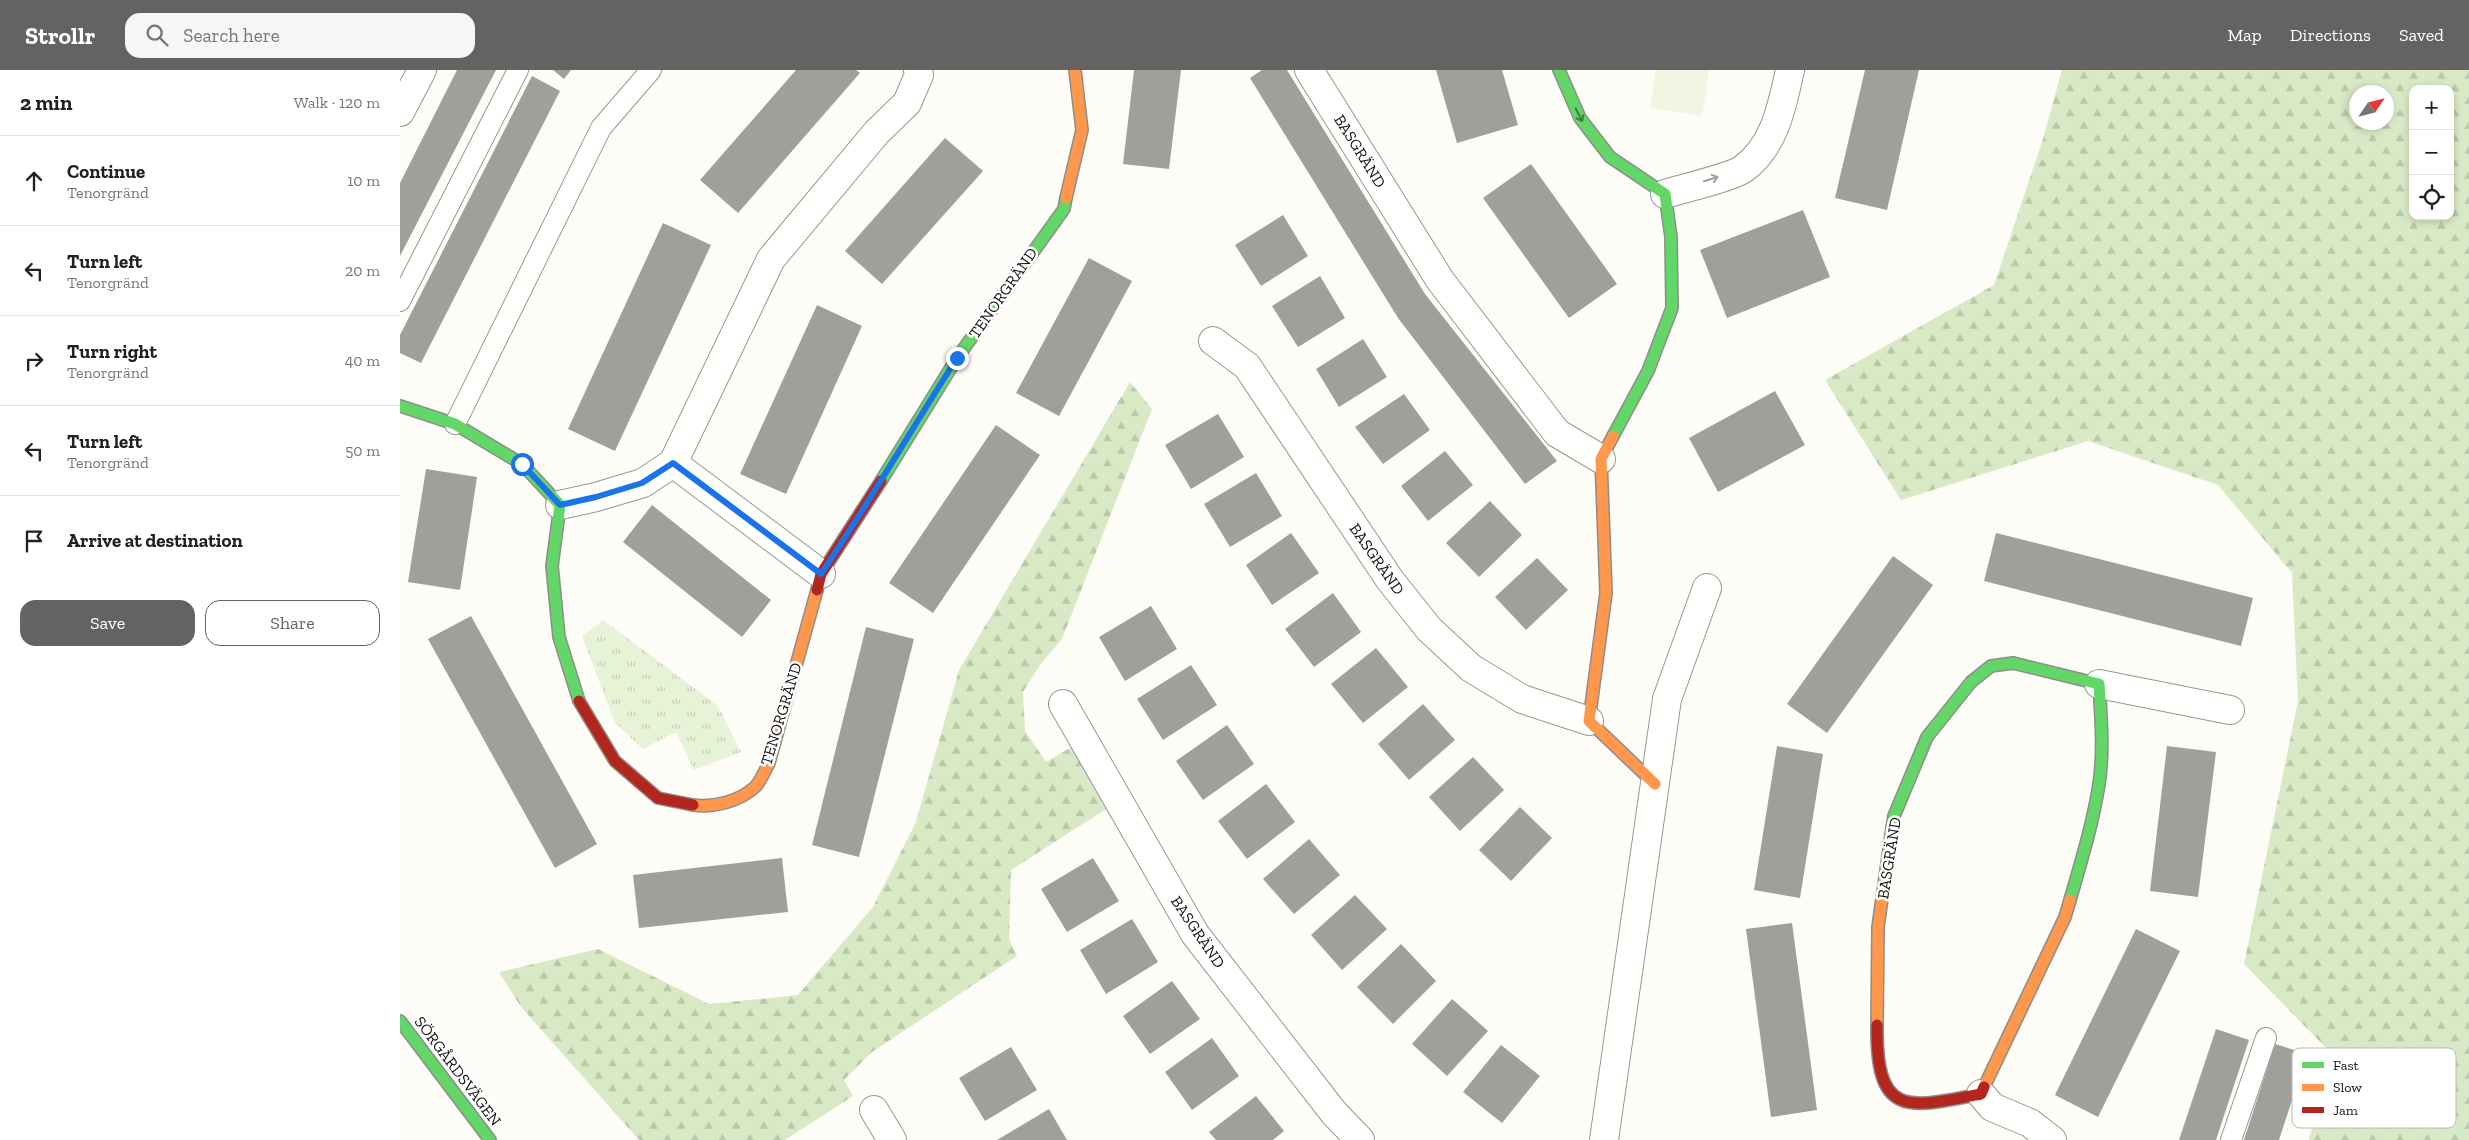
<!DOCTYPE html>
<meta charset="utf-8">
<style>
body{margin:0;font-family:"Zilla Slab",serif;background:#f6f6f6;color:#202124}
.controls{position:absolute;right:15px;top:15px;display:grid;overflow:hidden;border-radius:10px;box-shadow:0 2px 8px #0003}
.controls button{width:45px;height:45px;display:grid;place-items:center;padding:0;border:0;border-bottom:1px solid #e0e0e0;background:#fff;color:#202124;font:25px sans-serif}
.compass{position:absolute;left:1949px;top:15px;width:45px;height:45px;border-radius:50%;background:#fff;box-shadow:0 2px 8px #0003;rotate:55deg}
.stop{position:absolute;width:15px;height:15px;margin:-11px;border:4px solid #1a73e8;border-radius:50%;background:#fff}
.stop.end{background:#1a73e8;border-color:#fff;box-shadow:0 1px 5px #0008}
.list{margin:0;padding:0;list-style:none}
h2{display:flex;justify-content:space-between;align-items:center;height:65px;margin:0;padding:0 20px;font-size:21px}
h2 small{font-size:16px;font-weight:400;color:#757577}
.list li{display:grid;grid-template-columns:32px 1fr auto;gap:15px;align-items:center;box-sizing:border-box;height:90px;padding:0 20px;border-top:1px solid #e0e0e0}
.list b{display:block;font-size:19px;white-space:nowrap}
.list p{margin:0;font-size:16px;white-space:nowrap;color:#757577}
.list em{font-size:16px;font-style:normal;color:#757577}
.actions{display:flex;gap:10px;padding:15px 20px}
.actions a{flex:1;padding:11px 0;border:1px solid #646362;border-radius:15px;text-align:center;font-size:18px;color:#646362}
.actions .main{background:#646362;color:#fff}
.icon{flex:none;width:28px;height:28px;fill:none;stroke:currentColor;stroke-width:2;stroke-linecap:round;stroke-linejoin:round}
.map{position:relative;flex:none;width:2069px;height:1070px;overflow:hidden}
header{display:flex;align-items:center;gap:30px;box-sizing:border-box;height:70px;padding:0 25px;background:#646362;color:#fff}
header strong{font-size:24px}
nav{display:flex;gap:28px;margin-inline-start:auto;font-size:18px}
.search{width:350px;height:45px;background:#f6f6f6;display:flex;align-items:center;gap:12px;box-sizing:border-box;padding:0 18px;border-radius:15px;color:#757577;font-size:19px}
main{display:flex}
aside{flex:1;background:#fff}
.map>svg:first-child{display:block}
.forest{fill:url(#forest-firs);fill-rule:evenodd}
.park{fill:url(#park-tufts)}
.pitch{fill:#f0f6e1}
.building{fill:#a19f9c}
.lines{fill:none;stroke-linecap:round;stroke-linejoin:round}
.lane-casing{stroke:#979795;stroke-width:22}
.street-casing{stroke:#979795;stroke-width:30}
.fast-casing{stroke:#8e8d8b;stroke-width:14}
.slow-casing{stroke:#8e8d8b;stroke-width:14}
.jam-casing{stroke:#8e8d8b;stroke-width:14}
.lane{stroke:#fffffe;stroke-width:20}
.street{stroke:#fffffe;stroke-width:28}
.fast{stroke:#63d668;stroke-width:11}
.slow{stroke:#ff974d;stroke-width:11}
.jam{stroke:#b3261e;stroke-width:11}
.oneway{stroke:#3e7d41}
.oneway2{stroke:#a0a09f}
.route{stroke:#1a73e8;stroke-width:6}
.labels{text-anchor:middle;dominant-baseline:central;stroke-width:5;stroke-linejoin:round;paint-order:stroke}
.street-label{font-size:16px;fill:#111;stroke:#fff}
.key{fill:#fff;stroke:#b8b8b8;stroke-width:1}
.key-label{font-size:14px;fill:#111}
</style>
<header>
<strong>Strollr</strong>
<div class="search"><svg class="icon" aria-label="search" viewBox="0 0 24 24"><circle cx="10" cy="10" r="6"/><path d="M15 15l6 6"/></svg>Search here</div>
<nav><a>Map</a><a>Directions</a><a>Saved</a></nav>
</header>
<main>
<aside>
<h2>2 min<small>Walk · 120 m</small></h2>
<ul class="list">
<li><svg class="icon" aria-label="ahead" viewBox="0 0 24 24"><path d="M12 20V5M6 11l6-6 6 6"/></svg><div><b>Continue</b><p>Tenorgränd</p></div><em>10 m</em></li>
<li><svg class="icon" aria-label="left" viewBox="0 0 24 24"><path d="M17 20v-9H6M10 6l-5 5 5 5"/></svg><div><b>Turn left</b><p>Tenorgränd</p></div><em>20 m</em></li>
<li><svg class="icon" aria-label="right" viewBox="0 0 24 24"><path d="M7 20v-9h11M14 6l5 5-5 5"/></svg><div><b>Turn right</b><p>Tenorgränd</p></div><em>40 m</em></li>
<li><svg class="icon" aria-label="left" viewBox="0 0 24 24"><path d="M17 20v-9H6M10 6l-5 5 5 5"/></svg><div><b>Turn left</b><p>Tenorgränd</p></div><em>50 m</em></li>
<li><svg class="icon" aria-label="arrive" viewBox="0 0 24 24"><path d="M6 21V4h12l-3 4 3 4H6"/></svg><div><b>Arrive at destination</b></div></li>
</ul>
<div class="actions"><a class="main">Save</a><a>Share</a></div>
</aside>
<div class="map">
<svg width="2069" height="1070" viewBox="0 0 2069 1070">
<defs>
<pattern id="forest-firs" width="22" height="20" patternUnits="userSpaceOnUse" patternTransform="scale(1.25)"><rect width="22" height="20" fill="#d8eac5"/><path d="M5 1l3.5 6h-7zM16 11l3.5 6h-7z" fill="#b8c8a8"/></pattern>
<pattern id="park-tufts" width="24" height="20" patternUnits="userSpaceOnUse" patternTransform="scale(1.25)"><rect width="24" height="20" fill="#e7f3d7"/><path d="M3 7l-1-3M5 7V3M7 7l1-3M15 17l-1-3M17 17v-4M19 17l1-3" fill="none" stroke="#c5cfb8"/></pattern>
</defs>
<rect width="100%" height="100%" fill="#fdfcf7"/>
<g class="forest">
<path d="M1662,0H2069V1070H1909L1932,984L1844,894L1898,631L1892,503L1818,415L1688,371L1501,430L1425,310L1594,215L1643,69ZM2013,19H2050V146H2013ZM1956,22H1986V52H1956Z"/>
<polygon points="730,312 752,339 662,569 640,595 623,622 625,661 646,692 675,675 711,736 611,800 609,869 617,886 472,982 444,1010 453,1026 385,1070 239,1070 121,937 99,902 198,879 309,934 398,925 473,837 516,752 559,600"/>
</g>
<polygon class="park" points="203,550 318,636 341,682 294,700 276,662 243,679 215,653 182,566"/>
<polygon class="pitch" points="1256,0 1309,0 1302,46 1250,38"/>
<g class="building">
<polygon points="57,0 96,0 0,186 0,113"/>
<polygon points="153,0 171,0 164,9"/>
<polygon points="396,0 456,0 460,3 338,143 300,110"/>
<polygon points="734,0 781,0 769,99 723,94"/>
<polygon points="862,0 887,0 1025,224 1157,391 1125,414 998,248 850,8"/>
<polygon points="1036,0 1102,0 1118,55 1057,73"/>
<polygon points="1465,0 1519,0 1487,140 1435,128"/>
<polygon points="132,6 160,21 21,293 0,283 0,265"/>
<polygon points="545,68 583,101 482,214 445,181"/>
<polygon points="1131,94 1217,214 1169,248 1083,128"/>
<polygon points="1403,140 1430,207 1327,248 1300,180"/>
<polygon points="883,145 908,186 861,216 835,175"/>
<polygon points="263,153 311,175 215,381 168,359"/>
<polygon points="689,188 732,211 659,346 616,323"/>
<polygon points="920,206 945,248 898,277 872,236"/>
<polygon points="417,235 462,256 386,424 340,404"/>
<polygon points="963,269 987,307 939,337 916,299"/>
<polygon points="1375,321 1405,375 1318,422 1289,368"/>
<polygon points="1004,324 1030,360 983,394 955,357"/>
<polygon points="818,344 844,387 791,419 765,375"/>
<polygon points="596,355 640,385 533,543 489,513"/>
<polygon points="1045,381 1073,415 1028,451 1001,416"/>
<polygon points="26,399 77,407 60,520 8,512"/>
<polygon points="856,403 882,446 830,477 804,434"/>
<polygon points="1090,431 1122,465 1079,507 1046,473"/>
<polygon points="252,435 371,530 342,567 223,472"/>
<polygon points="891,463 919,503 872,535 846,495"/>
<polygon points="1596,463 1853,528 1841,576 1584,511"/>
<polygon points="1493,486 1533,515 1427,663 1387,634"/>
<polygon points="1137,488 1168,520 1126,560 1095,527"/>
<polygon points="933,523 961,562 914,597 885,559"/>
<polygon points="751,536 777,579 725,611 699,567"/>
<polygon points="71,546 197,774 155,798 28,569"/>
<polygon points="466,557 514,569 459,787 412,775"/>
<polygon points="976,578 1008,617 963,653 931,614"/>
<polygon points="791,595 817,635 763,670 737,629"/>
<polygon points="1023,634 1055,670 1009,710 978,674"/>
<polygon points="827,655 854,694 803,730 776,691"/>
<polygon points="1377,676 1423,684 1400,828 1354,820"/>
<polygon points="1767,676 1816,682 1798,827 1750,821"/>
<polygon points="1073,687 1104,720 1060,761 1029,727"/>
<polygon points="866,714 895,752 847,789 818,751"/>
<polygon points="1120,737 1152,768 1111,811 1079,780"/>
<polygon points="909,769 940,805 894,844 863,809"/>
<polygon points="382,788 388,842 239,858 233,805"/>
<polygon points="693,788 719,831 667,862 641,819"/>
<polygon points="955,825 987,859 942,900 911,865"/>
<polygon points="732,849 758,892 706,924 680,880"/>
<polygon points="1392,853 1417,1040 1371,1047 1346,859"/>
<polygon points="1736,859 1780,881 1698,1047 1655,1025"/>
<polygon points="1001,874 1036,911 993,954 957,917"/>
<polygon points="772,911 800,949 750,984 723,946"/>
<polygon points="1052,929 1088,961 1047,1006 1012,974"/>
<polygon points="1816,959 1849,970 1816,1070 1779,1070"/>
<polygon points="812,968 839,1006 792,1040 765,1002"/>
<polygon points="1875,974 1907,984 1879,1070 1844,1070"/>
<polygon points="1101,975 1140,1006 1102,1053 1063,1022"/>
<polygon points="611,977 637,1020 585,1051 559,1008"/>
<polygon points="856,1026 884,1061 873,1070 816,1070 809,1062"/>
<polygon points="649,1039 667,1070 597,1070"/>
</g>
<g class="lines">
<g class="lane-casing">
<g id="lane">
<polyline points="0,231 118,0"/>
<polyline points="55,354 201,58 251,0"/>
<polyline points="1831,1070 1866,968"/>
</g>
</g>
<g class="street-casing">
<g id="street">
<polyline points="909,0 1040,210 1157,363 1201,389"/>
<polyline points="0,42 22,0"/>
<path d="M1265,124C1281,119 1332,107 1343,99C1375,76 1382,36 1390,0"/>
<polyline points="813,271 847,296 990,510 1029,559 1071,598 1122,629 1189,651"/>
<polyline points="273,393 421,504"/>
<polyline points="160,435 196,427 243,413 273,393 371,189 477,62 507,33 519,5 518,0"/>
<polyline points="1699,614 1830,640"/>
<polyline points="663,634 795,864 934,1043 960,1070"/>
<polyline points="1581,1024 1592,1037 1630,1053 1652,1070"/>
<polyline points="474,1040 492,1070"/>
<polyline points="1204,1070 1267,629 1307,518"/>
</g>
</g>
<g class="fast-casing">
<g id="fast">
<polyline points="1159,0 1180,48 1210,87 1265,124 1271,167 1272,238 1248,301 1213,366"/>
<polyline points="0,336 55,354 122,394 160,435 152,496 159,567 179,631"/>
<polyline points="481,411 557,288 664,139 666,128"/>
<path d="M1613,593L1699,614C1701,647 1704,681 1699,714C1693,753 1681,792 1670,830"/>
<polyline points="1492,758 1494,746 1527,667 1571,612 1591,596 1613,593"/>
<polyline points="0,951 90,1070"/>
</g>
</g>
<g class="slow-casing">
<g id="slow">
<polyline points="666,128 682,60 675,0"/>
<polyline points="1213,366 1201,389 1206,523 1189,651 1255,714"/>
<path d="M293,735C314,738 340,731 355,717C361,711 365,700 369,693L417,520"/>
<polyline points="1477,955 1478,857 1492,758"/>
<polyline points="1584,1017 1665,847 1670,830"/>
</g>
</g>
<g class="jam-casing">
<g id="jam">
<polyline points="417,520 421,504 481,411"/>
<polyline points="179,631 215,691 258,728 293,735"/>
<path d="M1477,955C1476,1047 1506,1039 1581,1024L1584,1017"/>
</g>
</g>
<use href="#lane" class="lane"/>
<use href="#street" class="street"/>
<use href="#fast" class="fast"/>
<use href="#slow" class="slow"/>
<use href="#jam" class="jam"/>
</g>
<defs><path id="oneway-shaft" d="M-6 0H5M1.5-3L5.5 0L1.5 3" fill="none" stroke-width="1.6" stroke-linecap="round" stroke-linejoin="round" transform="scale(1.25)"/></defs>
<use class="oneway" href="#oneway-shaft" transform="translate(1179 45) rotate(63)"/>
<use class="oneway2" href="#oneway-shaft" transform="translate(1311 109) rotate(-17)"/>
<g class="lines">
<path class="route" d="M122,394L160,435L196,427L242,413L273,393L421,504C469,433 511,360 557,288"/>
</g>
<g class="labels">
<g class="street-label">
<text transform="translate(960 81) rotate(58)">BASGRÄND</text>
<text transform="translate(603 223) rotate(-55)">TENORGRÄND</text>
<text transform="translate(977 489) rotate(55)">BASGRÄND</text>
<text transform="translate(381 644) rotate(-73)">TENORGRÄND</text>
<text transform="translate(1489 788) rotate(-81)">BASGRÄND</text>
<text transform="translate(798 862) rotate(56)">BASGRÄND</text>
<text transform="translate(58 1001) rotate(53)">SÖRGÅRDSVÄGEN</text>
</g>
</g>
<rect x="1892" y="978" width="164" height="80" rx="8" class="key"/>
<rect x="1902" y="992" width="22" height="6" fill="#63d668"/>
<rect x="1902" y="1014" width="22" height="7" fill="#ff974d"/>
<rect x="1902" y="1037" width="22" height="6" fill="#b3261e"/>
<g class="key-label">
<text x="1933" y="1000">Fast</text>
<text x="1933" y="1022">Slow</text>
<text x="1933" y="1045">Jam</text>
</g>
</svg>
<div class="controls">
<button>+</button>
<button>−</button>
<button><svg class="icon" aria-label="locate" viewBox="0 0 24 24"><circle cx="12" cy="12" r="6"/><path d="M12 2v4M12 18v4M2 12h4M18 12h4"/></svg></button>
</div>
<svg class="compass" viewBox="-18 -18 36 36"><path d="M0-13l5 13h-10z" fill="#e53935"/><path d="M0 13l5-13h-10z" fill="#757577"/></svg>
<div class="stop" style="left:122px;top:394px"></div>
<div class="stop end" style="left:557px;top:288px"></div>
</div>
</main>
